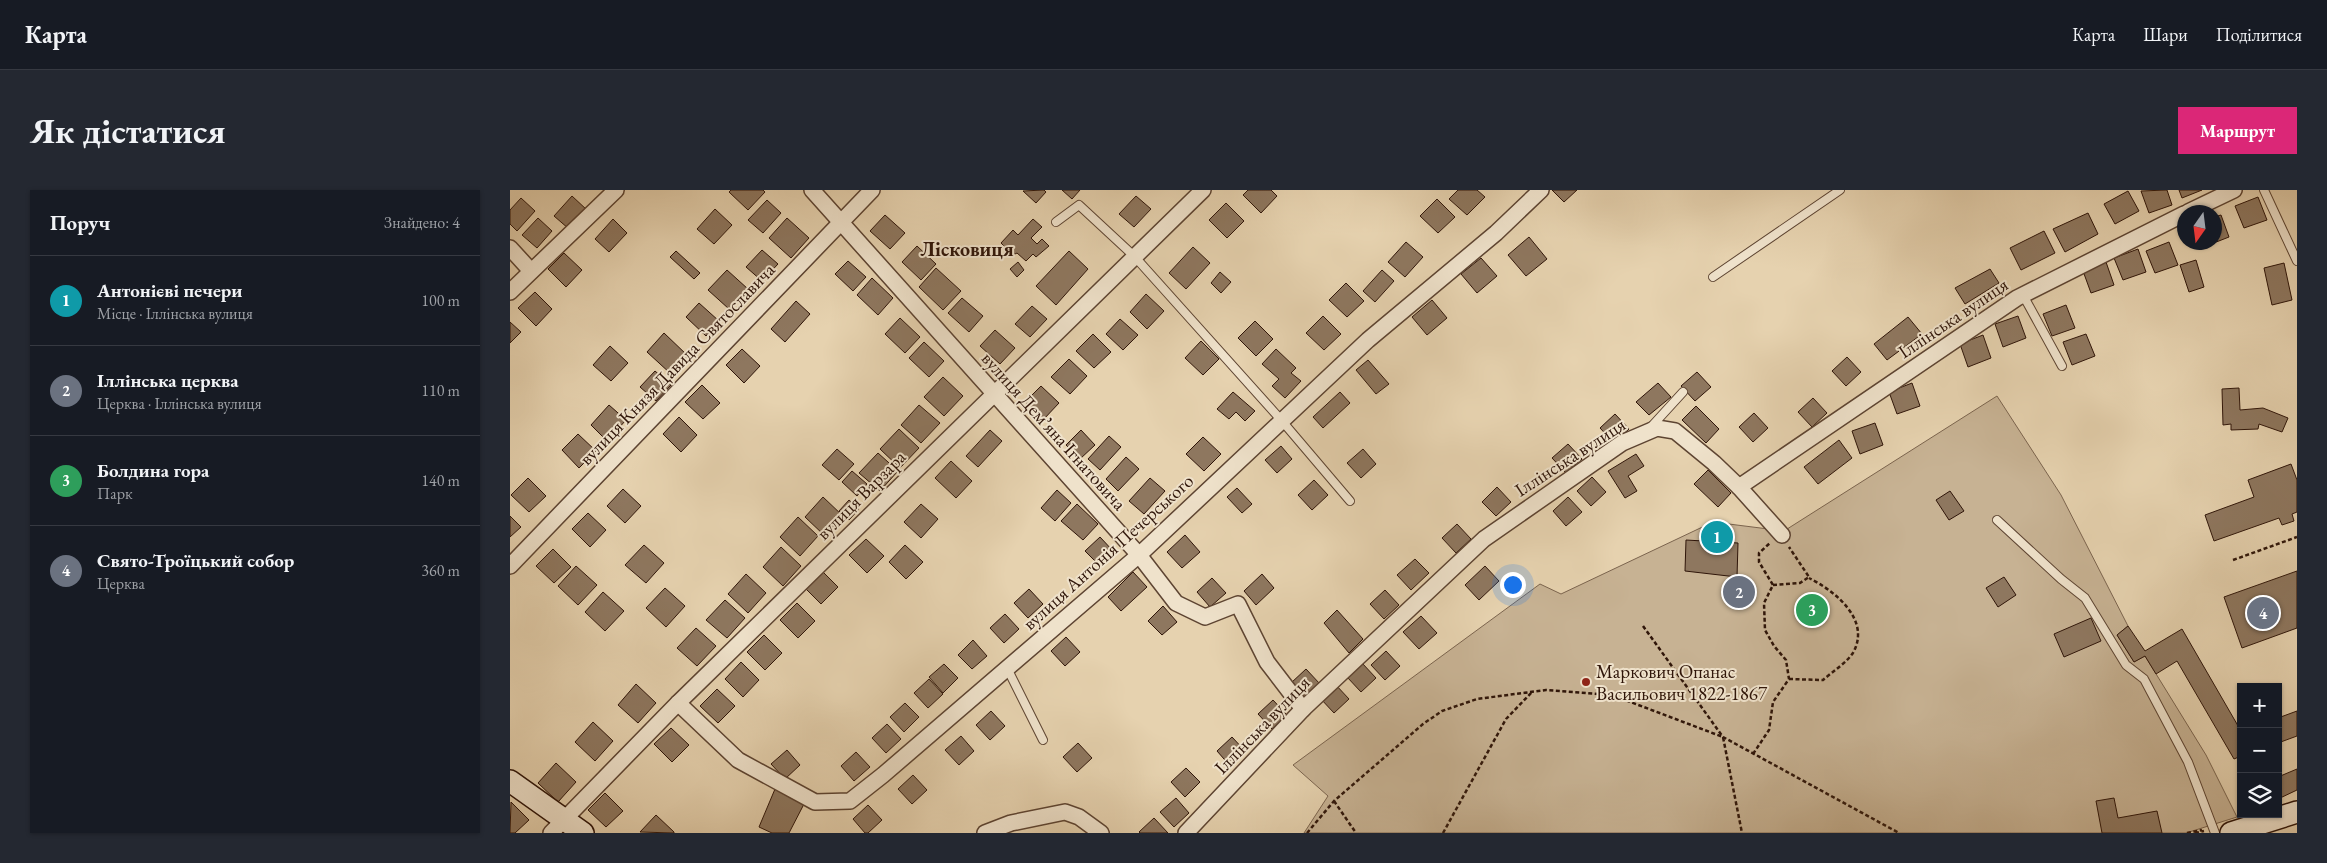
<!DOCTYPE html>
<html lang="uk">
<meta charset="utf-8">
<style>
body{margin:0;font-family:"EB Garamond",serif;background:#242831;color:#f1f3f6}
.controls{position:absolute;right:15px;bottom:15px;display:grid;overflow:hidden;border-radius:0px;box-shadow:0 1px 4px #0004}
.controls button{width:45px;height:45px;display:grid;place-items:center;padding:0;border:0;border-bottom:1px solid #363941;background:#171b24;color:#f1f3f6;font:25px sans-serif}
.compass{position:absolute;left:1667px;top:15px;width:45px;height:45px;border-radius:50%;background:#171b24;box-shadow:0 1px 4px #0004;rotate:194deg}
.you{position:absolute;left:1002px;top:394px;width:18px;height:18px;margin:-12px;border:4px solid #fff;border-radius:50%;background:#1a73e8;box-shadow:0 0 0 8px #1a73e833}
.badge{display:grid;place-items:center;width:32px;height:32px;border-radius:50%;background:#db2777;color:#fff;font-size:16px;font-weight:700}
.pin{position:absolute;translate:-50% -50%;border:2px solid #fff;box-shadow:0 1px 5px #0006}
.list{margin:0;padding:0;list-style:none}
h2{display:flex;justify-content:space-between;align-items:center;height:65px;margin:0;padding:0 20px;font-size:21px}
h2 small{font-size:16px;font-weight:400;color:#9ea1a6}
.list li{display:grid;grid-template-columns:32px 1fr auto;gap:15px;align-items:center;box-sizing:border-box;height:90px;padding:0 20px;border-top:1px solid #363941}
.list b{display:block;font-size:19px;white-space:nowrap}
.list p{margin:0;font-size:16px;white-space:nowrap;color:#9ea1a6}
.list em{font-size:16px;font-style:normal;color:#9ea1a6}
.icon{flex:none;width:28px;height:28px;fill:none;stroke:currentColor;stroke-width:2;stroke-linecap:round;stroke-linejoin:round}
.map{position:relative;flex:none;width:1787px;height:643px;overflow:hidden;border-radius:0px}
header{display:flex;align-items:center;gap:30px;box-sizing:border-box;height:70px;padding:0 25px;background:#171b24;border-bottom:1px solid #363941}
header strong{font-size:24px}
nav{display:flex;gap:28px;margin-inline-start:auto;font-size:18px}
.intro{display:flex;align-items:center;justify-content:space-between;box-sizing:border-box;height:120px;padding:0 30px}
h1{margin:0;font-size:35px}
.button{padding:12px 22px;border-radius:0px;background:#db2777;color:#fff;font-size:18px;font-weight:700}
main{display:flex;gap:30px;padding:0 30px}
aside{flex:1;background:#171b24;border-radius:0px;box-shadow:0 1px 4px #0004}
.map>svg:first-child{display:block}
.green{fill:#c7b293;stroke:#7b644e}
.building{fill:#8e775f;stroke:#2f1509}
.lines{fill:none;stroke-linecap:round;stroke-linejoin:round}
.lane-casing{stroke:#5d4432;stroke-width:10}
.street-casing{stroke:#5d4432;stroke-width:18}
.secondary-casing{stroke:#2f1509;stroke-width:24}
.path{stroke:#2f1509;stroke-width:2.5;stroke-dasharray:4 2.5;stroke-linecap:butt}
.lane{stroke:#efe2cb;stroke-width:8}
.street{stroke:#efe2cb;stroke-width:15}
.secondary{stroke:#efe2cb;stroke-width:21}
.poi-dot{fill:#8f2418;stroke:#efe2cb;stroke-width:2}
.labels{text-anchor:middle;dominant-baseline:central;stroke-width:4;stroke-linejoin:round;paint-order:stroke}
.street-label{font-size:19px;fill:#2f1509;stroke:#efe2cb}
.poi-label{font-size:19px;fill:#2f1509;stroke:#efe2cb;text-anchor:start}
.neighbourhood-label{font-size:20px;font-weight:bold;fill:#2f1509;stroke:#efe2cb}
</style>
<header>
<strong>Карта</strong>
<nav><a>Карта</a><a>Шари</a><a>Поділитися</a></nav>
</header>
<div class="intro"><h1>Як дістатися</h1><a class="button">Маршрут</a></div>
<main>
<aside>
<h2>Поруч<small>Знайдено: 4</small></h2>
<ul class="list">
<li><span class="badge" style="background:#0f9aa8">1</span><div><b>Антонієві печери</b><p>Місце · Іллінська вулиця</p></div><em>100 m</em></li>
<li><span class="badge" style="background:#6b7280">2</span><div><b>Іллінська церква</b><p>Церква · Іллінська вулиця</p></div><em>110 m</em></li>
<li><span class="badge" style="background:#2e9e5b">3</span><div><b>Болдина гора</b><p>Парк</p></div><em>140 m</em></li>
<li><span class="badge" style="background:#6b7280">4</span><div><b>Свято-Троїцький собор</b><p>Церква</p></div><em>360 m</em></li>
</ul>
</aside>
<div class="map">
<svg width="1787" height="643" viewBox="0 0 1787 643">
<rect width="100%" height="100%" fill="#e6d2af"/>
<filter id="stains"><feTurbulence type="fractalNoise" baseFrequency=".004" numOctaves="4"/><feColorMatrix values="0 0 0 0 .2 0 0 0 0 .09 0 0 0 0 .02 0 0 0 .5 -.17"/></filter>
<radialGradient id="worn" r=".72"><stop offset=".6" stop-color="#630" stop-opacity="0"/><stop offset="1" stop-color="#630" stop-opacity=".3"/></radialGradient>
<polygon class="green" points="1487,206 1551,305 1618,436 1607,445 1624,472 1635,466 1696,565 1727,627 1676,643 794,643 818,606 783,575 1030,394 1051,404 1203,332 1274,341"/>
<g class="building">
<polygon points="221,0 253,0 255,2 238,20 219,2"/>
<polygon points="534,0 536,2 526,13 513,1"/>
<polygon points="552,0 570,0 562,9"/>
<polygon points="738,0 761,0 767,6 751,23 733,5"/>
<polygon points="948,0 967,0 975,7 957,25 939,9"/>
<polygon points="1042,0 1067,0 1054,12"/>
<polygon points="1657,0 1662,15 1639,23 1631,1"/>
<polygon points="1669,0 1692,0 1672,8"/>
<polygon points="1618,1 1629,21 1605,34 1594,14"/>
<polygon points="62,6 77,20 59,39 44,26"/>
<polygon points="626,6 641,19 624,37 609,24"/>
<polygon points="1748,7 1757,30 1734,38 1725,16"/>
<polygon points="11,8 25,21 7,41 0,34 0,20"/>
<polygon points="927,9 945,27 928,43 910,26"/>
<polygon points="257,10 271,23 253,43 238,30"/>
<polygon points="716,13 734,31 717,48 699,30"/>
<polygon points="205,19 222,35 204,54 187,39"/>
<polygon points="1578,23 1588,44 1555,62 1543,39"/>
<polygon points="375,25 395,43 380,59 360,41"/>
<polygon points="1711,25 1719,47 1696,56 1695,52 1704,52 1704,27"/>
<polygon points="28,28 42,41 27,58 12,45"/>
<polygon points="277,28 299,48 281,68 259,48"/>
<polygon points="103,29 117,43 99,62 85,49"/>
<polygon points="523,29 532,37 521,48 527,54 532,49 539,56 526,67 523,64 516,71 507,63 503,65 491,53 503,40 508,45"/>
<polygon points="1534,41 1545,63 1511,80 1500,58"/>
<polygon points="1019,47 1037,69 1016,86 998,65"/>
<polygon points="896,52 913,67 895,87 878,72"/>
<polygon points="1659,52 1668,75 1645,83 1636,61"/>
<polygon points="407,56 426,74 411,90 392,72"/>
<polygon points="683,57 700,73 676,99 659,83"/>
<polygon points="1628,59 1636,82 1613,90 1604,68"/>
<polygon points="252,60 268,74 252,91 236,77"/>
<polygon points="166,61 190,83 184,89 160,67"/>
<polygon points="559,61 578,79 546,115 526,96"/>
<polygon points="54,63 72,80 56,97 38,79"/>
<polygon points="971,68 987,86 967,103 951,84"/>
<polygon points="1686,70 1694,97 1679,102 1670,75"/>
<polygon points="338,71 356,87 343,101 325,84"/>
<polygon points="508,72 514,80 507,87 500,79"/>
<polygon points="1596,72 1604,95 1581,103 1573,81"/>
<polygon points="1774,73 1782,110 1762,115 1754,78"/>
<polygon points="426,78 451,101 433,120 409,97"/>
<polygon points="1480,79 1489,93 1455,114 1445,98"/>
<polygon points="217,80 238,99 219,119 198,100"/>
<polygon points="872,80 884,91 865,112 853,101"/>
<polygon points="710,82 721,92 711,103 701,93"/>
<polygon points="362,88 383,108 368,125 347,105"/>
<polygon points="836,93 854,111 837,127 819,110"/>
<polygon points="25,102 42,119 26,136 8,118"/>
<polygon points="636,104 654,121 637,139 620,122"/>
<polygon points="452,108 473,126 459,142 438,123"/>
<polygon points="922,110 937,128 917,145 902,127"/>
<polygon points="286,111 300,124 275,152 261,139"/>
<polygon points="189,113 209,131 196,146 176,127"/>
<polygon points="1556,115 1565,138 1542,146 1533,124"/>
<polygon points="522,116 537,129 520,147 505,134"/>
<polygon points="813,126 831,144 814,160 796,143"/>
<polygon points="1508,126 1516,148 1493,157 1485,134"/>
<polygon points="1398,127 1412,144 1377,170 1364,154"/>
<polygon points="390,128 410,147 395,163 375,144"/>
<polygon points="610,129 628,145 613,160 596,144"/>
<polygon points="745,131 763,149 746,166 728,148"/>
<polygon points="0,132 11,142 0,153"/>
<polygon points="485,140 505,158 490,174 470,156"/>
<polygon points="154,143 178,166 161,184 137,162"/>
<polygon points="583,144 601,162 584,178 566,161"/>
<polygon points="1576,144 1585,166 1562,175 1553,152"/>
<polygon points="1473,145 1481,168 1458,177 1450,154"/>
<polygon points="691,151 709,169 693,185 675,168"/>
<polygon points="414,152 434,171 419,187 399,168"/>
<polygon points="100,156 118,173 101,191 83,175"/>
<polygon points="232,159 250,176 234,193 216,175"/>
<polygon points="766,159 786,178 781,183 791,191 775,208 762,196 769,189 752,174"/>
<polygon points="1337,167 1351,182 1336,196 1322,181"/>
<polygon points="559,169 577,186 560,204 541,187"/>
<polygon points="858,170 879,194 866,204 846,180"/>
<polygon points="145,181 161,195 146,211 130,197"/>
<polygon points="1187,182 1201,197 1185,211 1171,196"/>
<polygon points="433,187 453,206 434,226 414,207"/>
<polygon points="1148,193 1161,207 1139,225 1126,212"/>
<polygon points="1402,193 1410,216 1387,224 1379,202"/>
<polygon points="192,195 210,213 193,229 175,212"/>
<polygon points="531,196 549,213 533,230 515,212"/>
<polygon points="1729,198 1730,220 1753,218 1778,228 1772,242 1749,234 1748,239 1721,240 1721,234 1713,235 1712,199"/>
<polygon points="723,202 745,221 735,231 726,222 719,229 707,219"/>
<polygon points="830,202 840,213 813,238 803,227"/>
<polygon points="1303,208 1317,223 1302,237 1288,222"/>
<polygon points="99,215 116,230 97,251 81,235"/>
<polygon points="409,215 430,233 411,253 391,235"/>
<polygon points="1186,216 1209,239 1196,253 1172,230"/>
<polygon points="1244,223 1258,238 1243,252 1229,237"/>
<polygon points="1105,224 1119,239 1104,253 1090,238"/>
<polygon points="169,227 187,245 171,262 153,244"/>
<polygon points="1365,233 1373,255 1350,264 1342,241"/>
<polygon points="389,239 409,258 390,278 370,259"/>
<polygon points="480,240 492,251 468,277 456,266"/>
<polygon points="571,240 585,255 570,269 556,255"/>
<polygon points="68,244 86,261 69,278 52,260"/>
<polygon points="599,246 611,257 590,280 578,269"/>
<polygon points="693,247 711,264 694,281 676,264"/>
<polygon points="1329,250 1342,268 1308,294 1294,277"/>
<polygon points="1058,254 1072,269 1056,283 1042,268"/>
<polygon points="771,256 782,269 767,283 755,270"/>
<polygon points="327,259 344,274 329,290 312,275"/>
<polygon points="853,259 866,274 851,288 837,273"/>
<polygon points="368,263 388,281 370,301 349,283"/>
<polygon points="1126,264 1134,276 1118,286 1127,301 1115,308 1098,281"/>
<polygon points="616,267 629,279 608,301 596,289"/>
<polygon points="441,271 462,291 446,308 425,288"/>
<polygon points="1781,274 1787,290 1787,322 1782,324 1784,331 1772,335 1769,328 1704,351 1695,325 1744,307 1738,290"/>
<polygon points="1198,280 1221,303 1208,317 1184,294"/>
<polygon points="342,281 357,294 347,306 332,292"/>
<polygon points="1082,287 1096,302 1081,316 1067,301"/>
<polygon points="18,288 36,306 19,322 1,305"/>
<polygon points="640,288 655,301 634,324 619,311"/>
<polygon points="804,290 818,305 802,320 788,305"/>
<polygon points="987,297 1001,312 986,326 972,312"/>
<polygon points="727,298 742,314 732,323 717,307"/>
<polygon points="113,299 131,316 115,333 97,316"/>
<polygon points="547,300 561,313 545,331 531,318"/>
<polygon points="1440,301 1454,321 1439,330 1426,310"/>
<polygon points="313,307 333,326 315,346 295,327"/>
<polygon points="1058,307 1072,322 1056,336 1043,321"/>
<polygon points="339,310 349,319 339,330 329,321"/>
<polygon points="411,314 428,329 411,348 394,332"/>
<polygon points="567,314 588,334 573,350 551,331"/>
<polygon points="78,323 96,340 80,357 62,339"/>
<polygon points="0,326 11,337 0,347"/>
<polygon points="288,327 308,346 290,366 270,347"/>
<polygon points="947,334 961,349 946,363 932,348"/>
<polygon points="675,345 690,362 672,378 657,362"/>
<polygon points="590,347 604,362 589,375 575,361"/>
<polygon points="356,349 374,366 357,383 339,365"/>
<polygon points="1176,350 1228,353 1227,387 1175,381"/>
<polygon points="134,355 154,373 136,393 115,375"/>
<polygon points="395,355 413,372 396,389 379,372"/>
<polygon points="271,357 291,376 273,396 253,377"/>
<polygon points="43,359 61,377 44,393 26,376"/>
<polygon points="905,369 919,383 901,400 887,385"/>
<polygon points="66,376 87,395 68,415 48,396"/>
<polygon points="975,376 989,391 969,410 955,395"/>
<polygon points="310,379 328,397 311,414 293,396"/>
<polygon points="1787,381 1787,438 1732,458 1714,407"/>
<polygon points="623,382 637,397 611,421 598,407"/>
<polygon points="236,384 256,403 238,423 218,404"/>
<polygon points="752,384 764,398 746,415 734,401"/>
<polygon points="1494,387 1506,405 1488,417 1476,398"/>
<polygon points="702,388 716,403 700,417 687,402"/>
<polygon points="1236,394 1237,408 1222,410 1220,395"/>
<polygon points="155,398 175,416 156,437 136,418"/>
<polygon points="519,399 533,414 518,428 504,413"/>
<polygon points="875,400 889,415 874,429 860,414"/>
<polygon points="93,402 114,421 95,441 75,422"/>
<polygon points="215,410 235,428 217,448 196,430"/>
<polygon points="287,413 305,431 288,448 270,430"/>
<polygon points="653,416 667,432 652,445 638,431"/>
<polygon points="827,420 853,449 839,463 814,433"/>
<polygon points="495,424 509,439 494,453 480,438"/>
<polygon points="911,426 927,443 909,459 893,442"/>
<polygon points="1581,428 1591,451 1554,467 1544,444"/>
<polygon points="1618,436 1635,461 1672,439 1731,541 1731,566 1724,569 1667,471 1646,484 1635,466 1624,472 1607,445"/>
<polygon points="186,438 206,456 187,476 167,458"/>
<polygon points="254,445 272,463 255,480 237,462"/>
<polygon points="556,447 570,462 555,476 541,461"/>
<polygon points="463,450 477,466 462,479 448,465"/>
<polygon points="876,461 890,476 875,490 861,475"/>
<polygon points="231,472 249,490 233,507 215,489"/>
<polygon points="852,473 866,488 851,502 837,487"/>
<polygon points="434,474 448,488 433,503 419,487"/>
<polygon points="796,479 810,494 795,508 781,493"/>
<polygon points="419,489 433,504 418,518 404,503"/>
<polygon points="126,494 146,513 128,533 108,515"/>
<polygon points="825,494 839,509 824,523 810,508"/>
<polygon points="207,499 225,516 208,533 190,516"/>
<polygon points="763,510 777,525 762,539 748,524"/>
<polygon points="395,513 409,527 394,542 380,527"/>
<polygon points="481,521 495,536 480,550 466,535"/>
<polygon points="1787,521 1787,546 1768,553 1768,528"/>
<polygon points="83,532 103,551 85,571 65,552"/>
<polygon points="377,534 391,549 376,563 362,548"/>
<polygon points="161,538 179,555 162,572 144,554"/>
<polygon points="451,546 464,561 449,575 435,560"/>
<polygon points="722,547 736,562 721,577 707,561"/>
<polygon points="568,553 582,568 567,582 553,567"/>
<polygon points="277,560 290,575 275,589 261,574"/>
<polygon points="346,562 360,577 344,591 331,576"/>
<polygon points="46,573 66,592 48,612 28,593"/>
<polygon points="676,578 690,592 675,607 661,592"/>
<polygon points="1787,579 1787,600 1768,609 1768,587"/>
<polygon points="403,585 417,600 402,614 388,599"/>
<polygon points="265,599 294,614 279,643 262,643 249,637"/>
<polygon points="95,603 113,621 96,637 78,620"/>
<polygon points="666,608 679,623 664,637 650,622"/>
<polygon points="1604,608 1608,628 1647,621 1652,643 1592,643 1586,611"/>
<polygon points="1,612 19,630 5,643 0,643"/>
<polygon points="358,615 372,630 358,643 355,643 343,629"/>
<polygon points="146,625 164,642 164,643 130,642"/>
<polygon points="644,628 658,643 630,643 629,642"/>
</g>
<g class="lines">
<g class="lane-casing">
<g id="lane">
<polyline points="1754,0 1787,71"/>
<polyline points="546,32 569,15 625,67 772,231 840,311"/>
<polyline points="1203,87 1330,0"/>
<polyline points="1513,105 1552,176"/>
<polyline points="1141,237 1173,202"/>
<polyline points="1487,330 1551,389 1575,408 1616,475 1634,489 1678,572 1705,643"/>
<polyline points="497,478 533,550"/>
</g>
</g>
<g class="street-casing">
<g id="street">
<polyline points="302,0 629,365 666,413 695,427 728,414 757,472 793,519"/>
<polyline points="1678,22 1724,0"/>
<polyline points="0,58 21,81"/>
<polyline points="0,102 106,0"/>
<polyline points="1229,297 1272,345"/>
<polyline points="0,376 362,0"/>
<polyline points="168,513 228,570 305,612 340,611 373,585 629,365 858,150 986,43 1031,0"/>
<polyline points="41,643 168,513 693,0"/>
<polyline points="475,643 501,633 555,622 569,627 591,643"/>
<polyline points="676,643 793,519 974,349 1112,253 1147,238 1165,241 1204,273 1229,297 1507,108 1674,24"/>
</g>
</g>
<g class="secondary-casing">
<g id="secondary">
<polyline points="0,591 73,643"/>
<polyline points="1721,643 1787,622"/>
</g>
</g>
<g class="path">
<polyline points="1723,370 1787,347"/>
<polyline points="1263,395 1290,393 1299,387 1279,357"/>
<polyline points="1133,436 1213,547 1389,643"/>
<path d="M1279,489L1313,490C1322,482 1339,471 1344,461C1360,429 1325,401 1299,388"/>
<polyline points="1243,564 1259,540 1263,512 1279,489 1276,470 1264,456 1255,440 1254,413 1263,395 1249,372 1249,363 1260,353"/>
<polyline points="824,611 846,643"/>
<polyline points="797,643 824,611 913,534 932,521 967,509 1036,500 1102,505 1213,547 1232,643"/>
<polyline points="933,643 996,529 1022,502"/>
<polyline points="1677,643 1692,640"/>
<polyline points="1685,643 1694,641"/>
</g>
<use href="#lane" class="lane"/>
<use href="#street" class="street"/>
<use href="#secondary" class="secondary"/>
</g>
<circle class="poi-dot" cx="1076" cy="492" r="5"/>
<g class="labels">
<g class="street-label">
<text transform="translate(1443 128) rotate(-34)">Іллінська вулиця</text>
<text transform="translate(167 174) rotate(-46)">вулиця Князя Давида Святославича</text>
<text transform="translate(544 241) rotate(48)">вулиця Демʼяна Ігнатовича</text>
<text transform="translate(1060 267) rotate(-33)">Іллінська вулиця</text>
<text transform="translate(351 305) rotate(-45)">вулиця Варзара</text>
<text transform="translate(598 362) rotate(-42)">вулиця Антонія Печерського</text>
<text transform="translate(752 535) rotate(-46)">Іллінська вулиця</text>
</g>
<g class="poi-label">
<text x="1086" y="481">Маркович Опанас<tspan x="1086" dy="22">Васильович 1822-1867</tspan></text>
</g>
<g class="neighbourhood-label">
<text x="457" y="59">Лісковиця</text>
</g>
</g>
<rect width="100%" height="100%" filter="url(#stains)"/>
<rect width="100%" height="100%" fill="url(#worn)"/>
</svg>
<div class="controls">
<button>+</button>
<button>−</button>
<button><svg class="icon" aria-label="layers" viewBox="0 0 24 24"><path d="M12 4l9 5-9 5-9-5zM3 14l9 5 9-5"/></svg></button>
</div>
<svg class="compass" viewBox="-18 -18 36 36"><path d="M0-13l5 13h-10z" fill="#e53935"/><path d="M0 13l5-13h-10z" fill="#9ea1a6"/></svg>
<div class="you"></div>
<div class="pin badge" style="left:1207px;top:347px;background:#0f9aa8">1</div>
<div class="pin badge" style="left:1229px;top:402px;background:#6b7280">2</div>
<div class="pin badge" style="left:1302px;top:420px;background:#2e9e5b">3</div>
<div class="pin badge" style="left:1753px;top:423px;background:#6b7280">4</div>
</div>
</main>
